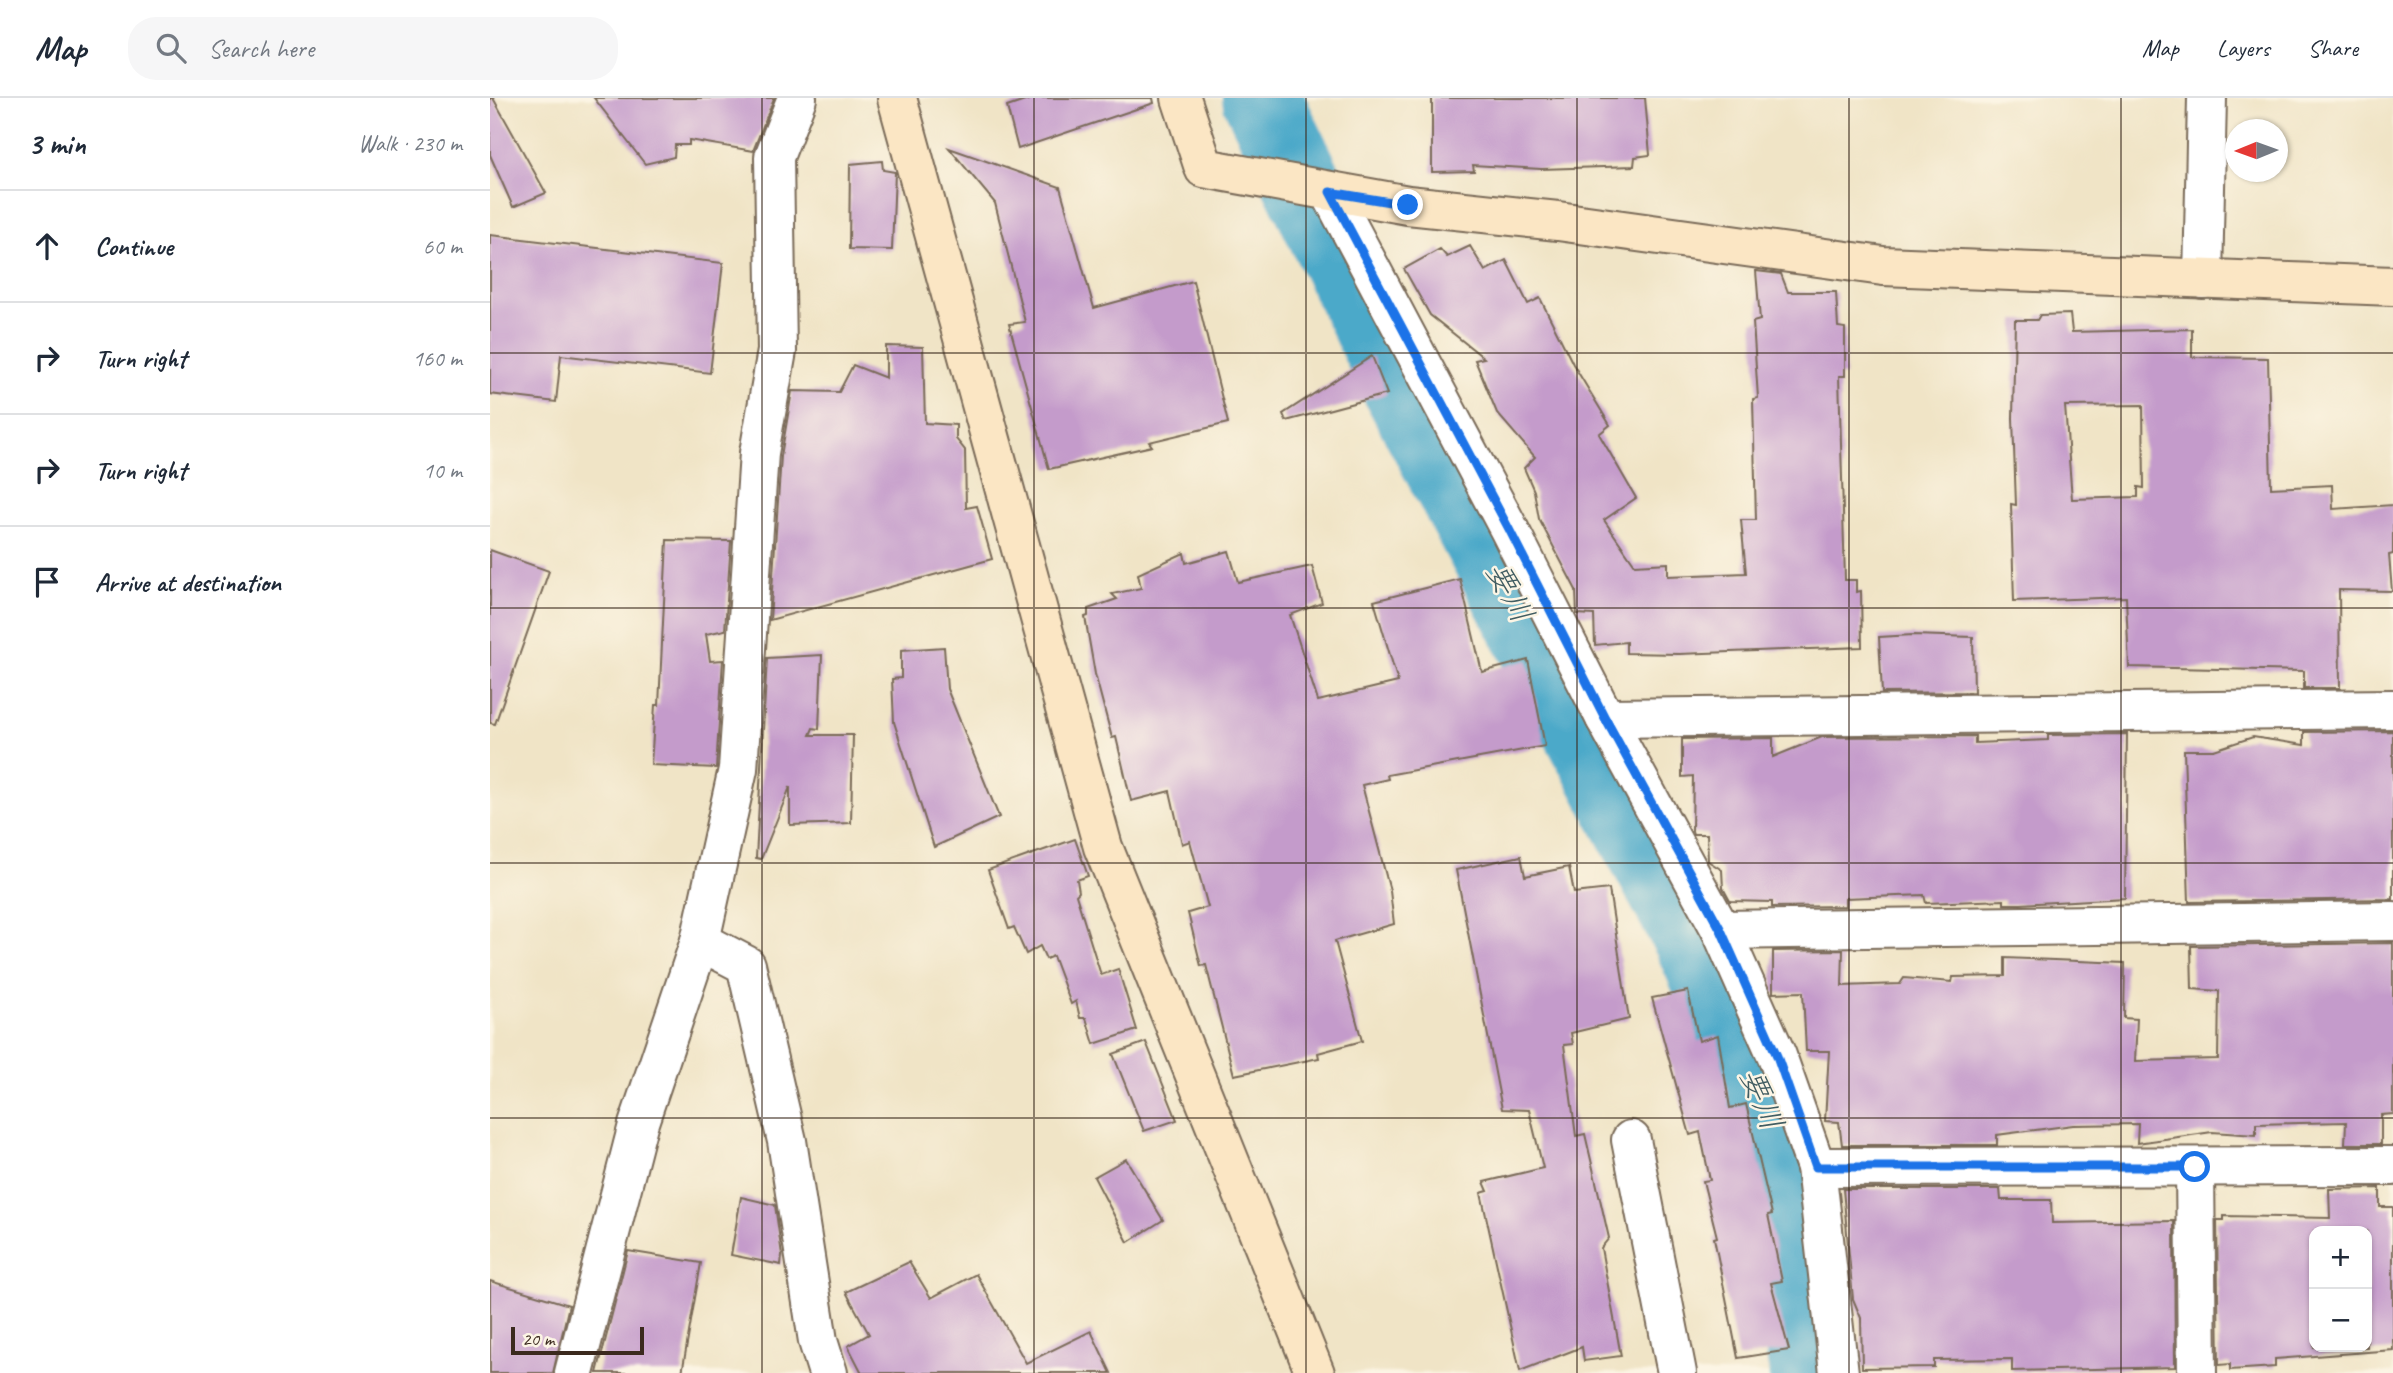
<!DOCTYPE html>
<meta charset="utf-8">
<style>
body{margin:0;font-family:Caveat,"Klee One",sans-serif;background:#f6f6f7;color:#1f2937}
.controls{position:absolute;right:21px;bottom:21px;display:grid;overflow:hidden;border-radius:14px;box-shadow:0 2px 5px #0004}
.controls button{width:63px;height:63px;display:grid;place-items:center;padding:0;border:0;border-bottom:2px solid #e0e1e3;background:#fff;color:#1f2937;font:35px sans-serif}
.compass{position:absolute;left:1735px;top:21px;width:63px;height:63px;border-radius:50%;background:#fff;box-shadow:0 2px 5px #0004;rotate:269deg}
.scale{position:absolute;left:21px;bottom:18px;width:133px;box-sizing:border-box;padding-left:7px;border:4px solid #3b2a1e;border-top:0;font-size:19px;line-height:24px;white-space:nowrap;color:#3b2a1e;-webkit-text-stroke:5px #fcf5e5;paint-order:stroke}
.stop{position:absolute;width:21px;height:21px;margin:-16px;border:5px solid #1a73e8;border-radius:50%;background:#fff}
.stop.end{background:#1a73e8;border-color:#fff;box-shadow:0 2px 7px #0008}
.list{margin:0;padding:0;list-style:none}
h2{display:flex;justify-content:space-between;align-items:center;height:91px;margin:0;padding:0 28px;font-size:30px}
h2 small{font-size:23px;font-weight:400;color:#747a83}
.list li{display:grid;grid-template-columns:46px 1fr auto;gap:21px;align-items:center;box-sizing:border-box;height:112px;padding:0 28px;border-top:2px solid #e0e1e3}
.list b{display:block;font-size:26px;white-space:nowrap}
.list em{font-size:23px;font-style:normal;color:#747a83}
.icon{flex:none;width:38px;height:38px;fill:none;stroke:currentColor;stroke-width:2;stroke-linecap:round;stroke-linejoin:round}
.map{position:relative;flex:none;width:1903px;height:1275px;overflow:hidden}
header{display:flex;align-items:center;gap:42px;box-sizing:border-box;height:98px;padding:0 35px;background:#fff;border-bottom:2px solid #e0e1e3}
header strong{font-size:33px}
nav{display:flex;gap:38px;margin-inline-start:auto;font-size:24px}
.search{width:490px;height:63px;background:#f6f6f7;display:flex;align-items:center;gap:18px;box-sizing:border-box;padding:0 24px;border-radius:28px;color:#747a83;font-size:26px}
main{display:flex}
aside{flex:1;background:#fff}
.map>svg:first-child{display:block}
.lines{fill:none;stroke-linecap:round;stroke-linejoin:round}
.river{stroke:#4ba9c9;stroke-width:80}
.building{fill:#c49bcb;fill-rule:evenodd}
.street-casing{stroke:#7a6b59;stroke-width:42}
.secondary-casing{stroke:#7a6b59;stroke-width:42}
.street{stroke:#fff;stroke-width:38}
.secondary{stroke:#fbe6c4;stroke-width:38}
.route{stroke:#1a73e8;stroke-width:9}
.grid{fill:none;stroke:#3b2a1e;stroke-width:2;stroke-opacity:0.55}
.labels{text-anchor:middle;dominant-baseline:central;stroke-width:5;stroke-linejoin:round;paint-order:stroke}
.water-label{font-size:32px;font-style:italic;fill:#415d62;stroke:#fcf5e5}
</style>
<header>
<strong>Map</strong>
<div class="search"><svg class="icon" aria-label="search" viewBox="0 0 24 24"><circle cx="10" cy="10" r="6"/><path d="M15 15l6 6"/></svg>Search here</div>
<nav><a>Map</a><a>Layers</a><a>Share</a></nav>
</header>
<main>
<aside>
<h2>3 min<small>Walk · 230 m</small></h2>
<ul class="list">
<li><svg class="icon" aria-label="ahead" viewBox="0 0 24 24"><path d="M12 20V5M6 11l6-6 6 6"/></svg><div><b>Continue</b></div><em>60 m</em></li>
<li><svg class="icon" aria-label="right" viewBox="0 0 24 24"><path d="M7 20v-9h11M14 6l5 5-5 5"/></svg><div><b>Turn right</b></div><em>160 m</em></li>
<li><svg class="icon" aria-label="right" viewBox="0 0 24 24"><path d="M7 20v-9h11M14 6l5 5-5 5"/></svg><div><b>Turn right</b></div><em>10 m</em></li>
<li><svg class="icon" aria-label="arrive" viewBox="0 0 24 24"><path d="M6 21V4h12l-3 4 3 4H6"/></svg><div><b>Arrive at destination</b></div></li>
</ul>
</aside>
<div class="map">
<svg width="1903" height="1275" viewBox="0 0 1903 1275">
<rect width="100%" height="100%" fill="#fcf5e5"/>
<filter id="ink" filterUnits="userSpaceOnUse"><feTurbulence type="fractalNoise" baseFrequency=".0143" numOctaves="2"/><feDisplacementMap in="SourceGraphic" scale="14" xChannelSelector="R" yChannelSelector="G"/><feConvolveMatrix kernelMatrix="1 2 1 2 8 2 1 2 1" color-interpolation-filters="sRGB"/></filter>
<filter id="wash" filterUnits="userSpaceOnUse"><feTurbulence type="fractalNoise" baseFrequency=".00686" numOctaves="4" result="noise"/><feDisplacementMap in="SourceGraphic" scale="28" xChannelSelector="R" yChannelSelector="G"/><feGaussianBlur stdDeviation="1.57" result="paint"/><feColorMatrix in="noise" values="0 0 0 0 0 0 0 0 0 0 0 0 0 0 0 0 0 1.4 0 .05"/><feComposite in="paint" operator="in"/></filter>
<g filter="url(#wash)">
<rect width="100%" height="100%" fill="#f0e4c6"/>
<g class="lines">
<polyline class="river" points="772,0 911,288 1203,841 1246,939 1287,1038 1301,1090 1309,1202 1319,1275"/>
</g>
<g id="blocks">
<g class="building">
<polygon points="0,0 3,0 56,95 23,109 0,57"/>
<polygon points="104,0 284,0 263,53 199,42 199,47 185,47 184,59 155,66"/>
<polygon points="544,0 663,0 664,5 528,51 517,9"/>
<polygon points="942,0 1155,0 1160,57 1145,59 1144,68 1051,71 983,67 984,73 942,74"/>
<polygon points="459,50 570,89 604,210 703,183 738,325 659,344 662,348 559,371 519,226 535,224 505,105"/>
<polygon points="392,63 393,72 405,74 402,152 359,151 360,66"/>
<polygon points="0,137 233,165 220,275 71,257 66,304 0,296"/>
<polygon points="980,148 995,173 1016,162 1038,206 1050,200 1083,266 1120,327 1109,336 1146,400 1114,422 1145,467 1178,465 1178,478 1256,475 1251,422 1266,422 1263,301 1268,300 1263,224 1270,222 1266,173 1291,176 1298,194 1346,194 1348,229 1355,230 1355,278 1349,278 1355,482 1366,482 1366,494 1371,493 1372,549 1189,556 1136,555 1136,544 1105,547 1104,517 1087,516 1086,492 1049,421 1044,393 1034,370 1045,359 1007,315 985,262 994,260 940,217 914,171 950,151 957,159"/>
<path d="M1580,216L1582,234L1702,231V259L1778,260L1781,390L1842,387L1843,411L1903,407V456L1899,457L1902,493L1849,492L1850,590H1814V573L1639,569L1636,499L1524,503L1521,406L1526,407L1523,320L1525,222H1547L1550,217ZM1653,307L1654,390L1648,389V399L1582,401L1575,308Z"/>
<polygon points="396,248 433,249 435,325 466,327 466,341 475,352 476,410 487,408 502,461 280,522 291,358 302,293 349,294 363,267 396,280"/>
<polygon points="882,258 897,296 796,323 793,316"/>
<polygon points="177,442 241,443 235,532 216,536 220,563 233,562 226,670 161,667 165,607 169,607"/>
<polygon points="0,452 59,473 5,626 0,625"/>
<polygon points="739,453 748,484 822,468 832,505 800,517 828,603 908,584 884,503 970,481 992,574 1038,562 1055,648 897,677 898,681 872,687 900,793 904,826 845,843 872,943 828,955 829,960 744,977 716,867 711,868 698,815 718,809 700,743 692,746 680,693 641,703 626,639 622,640 605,576 595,519 598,518 598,511 627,501 622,496 651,490 648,476 694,455 696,465"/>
<polygon points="1423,537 1483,539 1484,594 1392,595 1389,539"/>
<polygon points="454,549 457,591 509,719 444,749 404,624 402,581 411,580 411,552"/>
<polygon points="332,557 329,631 323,630 320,637 363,637 361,725 300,727 300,689 271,761 266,760 277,560"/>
<polygon points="1903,633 1903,801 1699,804 1694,652 1724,652 1763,639 1814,647 1814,634"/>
<polygon points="1637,636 1635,800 1531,806 1514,806 1514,802 1436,805 1434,797 1355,800 1355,808 1282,809 1282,804 1240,803 1233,790 1232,772 1218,763 1217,736 1203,736 1202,733 1203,678 1192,679 1192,641 1283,640 1283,659 1332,639 1485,638 1485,645 1558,642 1558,637"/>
<polygon points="585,741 598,778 587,782 589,794 586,797 611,877 628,871 647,932 604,946 596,920 590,920 586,903 581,906 563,858 556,861 550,848 536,856 524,829 519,831 498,772"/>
<polygon points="1031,758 1035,778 1079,769 1084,795 1119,791 1139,921 1081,935 1083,946 1074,947 1086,1038 1095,1036 1119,1140 1111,1150 1131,1258 1094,1263 1092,1249 1030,1273 991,1095 998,1093 994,1084 1053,1070 1039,1012 1012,1011 966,772"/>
<polygon points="1903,845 1903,1016 1891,1017 1891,1046 1855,1046 1856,1024 1766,1026 1766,1037 1722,1034 1647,1045 1648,1026 1583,1027 1507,1037 1507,1047 1352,1047 1349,1024 1335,1023 1339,953 1316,953 1313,894 1283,895 1283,853 1353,852 1352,888 1410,886 1414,880 1462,884 1463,879 1515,878 1515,860 1635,865 1634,920 1647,921 1645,963 1728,961 1729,893 1702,891 1701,848"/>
<polygon points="1198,893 1209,943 1228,937 1240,1010 1256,1006 1282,1116 1278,1117 1292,1183 1281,1185 1299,1252 1248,1260 1224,1140 1227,1139 1213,1083 1220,1082 1210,1034 1200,1037 1162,900"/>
<polygon points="656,944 687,1022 654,1033 623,956"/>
<polygon points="636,1061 673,1122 638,1144 604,1079"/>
<path d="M1890,1090V1109H1903V1252L1785,1261V1269L1740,1272V1266L1729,1267L1727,1122H1734V1118L1840,1120L1839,1091ZM1824,1133H1877V1249H1824Z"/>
<polygon points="1353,1091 1510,1091 1511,1102 1561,1102 1562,1125 1684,1123 1685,1269 1522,1273 1522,1261 1444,1262 1444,1269 1372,1270 1371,1220 1363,1201"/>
<polygon points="251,1099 285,1107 292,1157 291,1167 241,1157"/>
<polygon points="138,1153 211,1165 192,1275 107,1275"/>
<polygon points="419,1164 441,1200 486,1176 536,1265 601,1233 621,1275 372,1275 358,1248 379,1236 356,1194"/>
<polygon points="0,1183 79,1207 63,1275 0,1275"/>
</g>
</g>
</g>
<g filter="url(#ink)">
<use href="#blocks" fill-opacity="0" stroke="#7a6b59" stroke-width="2"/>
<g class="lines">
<g class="street-casing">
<g id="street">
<polyline points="840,94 1019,431 1115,620 1231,832 1287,958 1326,1069 1349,1275"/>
<polyline points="1713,181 1717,0"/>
<polyline points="1115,620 1903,611"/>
<polyline points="1231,832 1903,823"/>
<polyline points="210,843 256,867 297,1043 328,1243 338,1275"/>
<polyline points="1141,1042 1187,1275"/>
<polyline points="1326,1069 1903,1068"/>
<polyline points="1705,1069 1707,1275"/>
<polyline points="84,1275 148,1027 210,843 248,671 269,355 287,253 284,59 307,0"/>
</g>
</g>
<g class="secondary-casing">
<g id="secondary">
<polyline points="407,0 613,749 825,1275"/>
<polyline points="691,0 714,70 918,107 1068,123 1393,168 1903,188"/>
</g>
</g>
<use href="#street" class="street"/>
<use href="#secondary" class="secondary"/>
</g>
</g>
<g class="lines" filter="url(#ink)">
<polyline class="route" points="918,107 840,94 1019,431 1115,620 1231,832 1287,958 1326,1069 1705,1069"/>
</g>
<path class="grid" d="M272,0V1275M544,0V1275M816,0V1275M1087,0V1275M1359,0V1275M1631,0V1275M0,255H1903M0,510H1903M0,765H1903M0,1020H1903"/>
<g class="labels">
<g class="water-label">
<text transform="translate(1020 494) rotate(62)">要川</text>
<text transform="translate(1272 1001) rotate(68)">要川</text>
</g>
</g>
</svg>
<div class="controls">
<button>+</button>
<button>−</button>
</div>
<svg class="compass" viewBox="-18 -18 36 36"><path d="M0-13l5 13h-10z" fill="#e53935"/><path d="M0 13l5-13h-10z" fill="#747a83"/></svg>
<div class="scale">20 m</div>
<div class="stop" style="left:1705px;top:1069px"></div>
<div class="stop end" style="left:918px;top:107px"></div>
</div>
</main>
